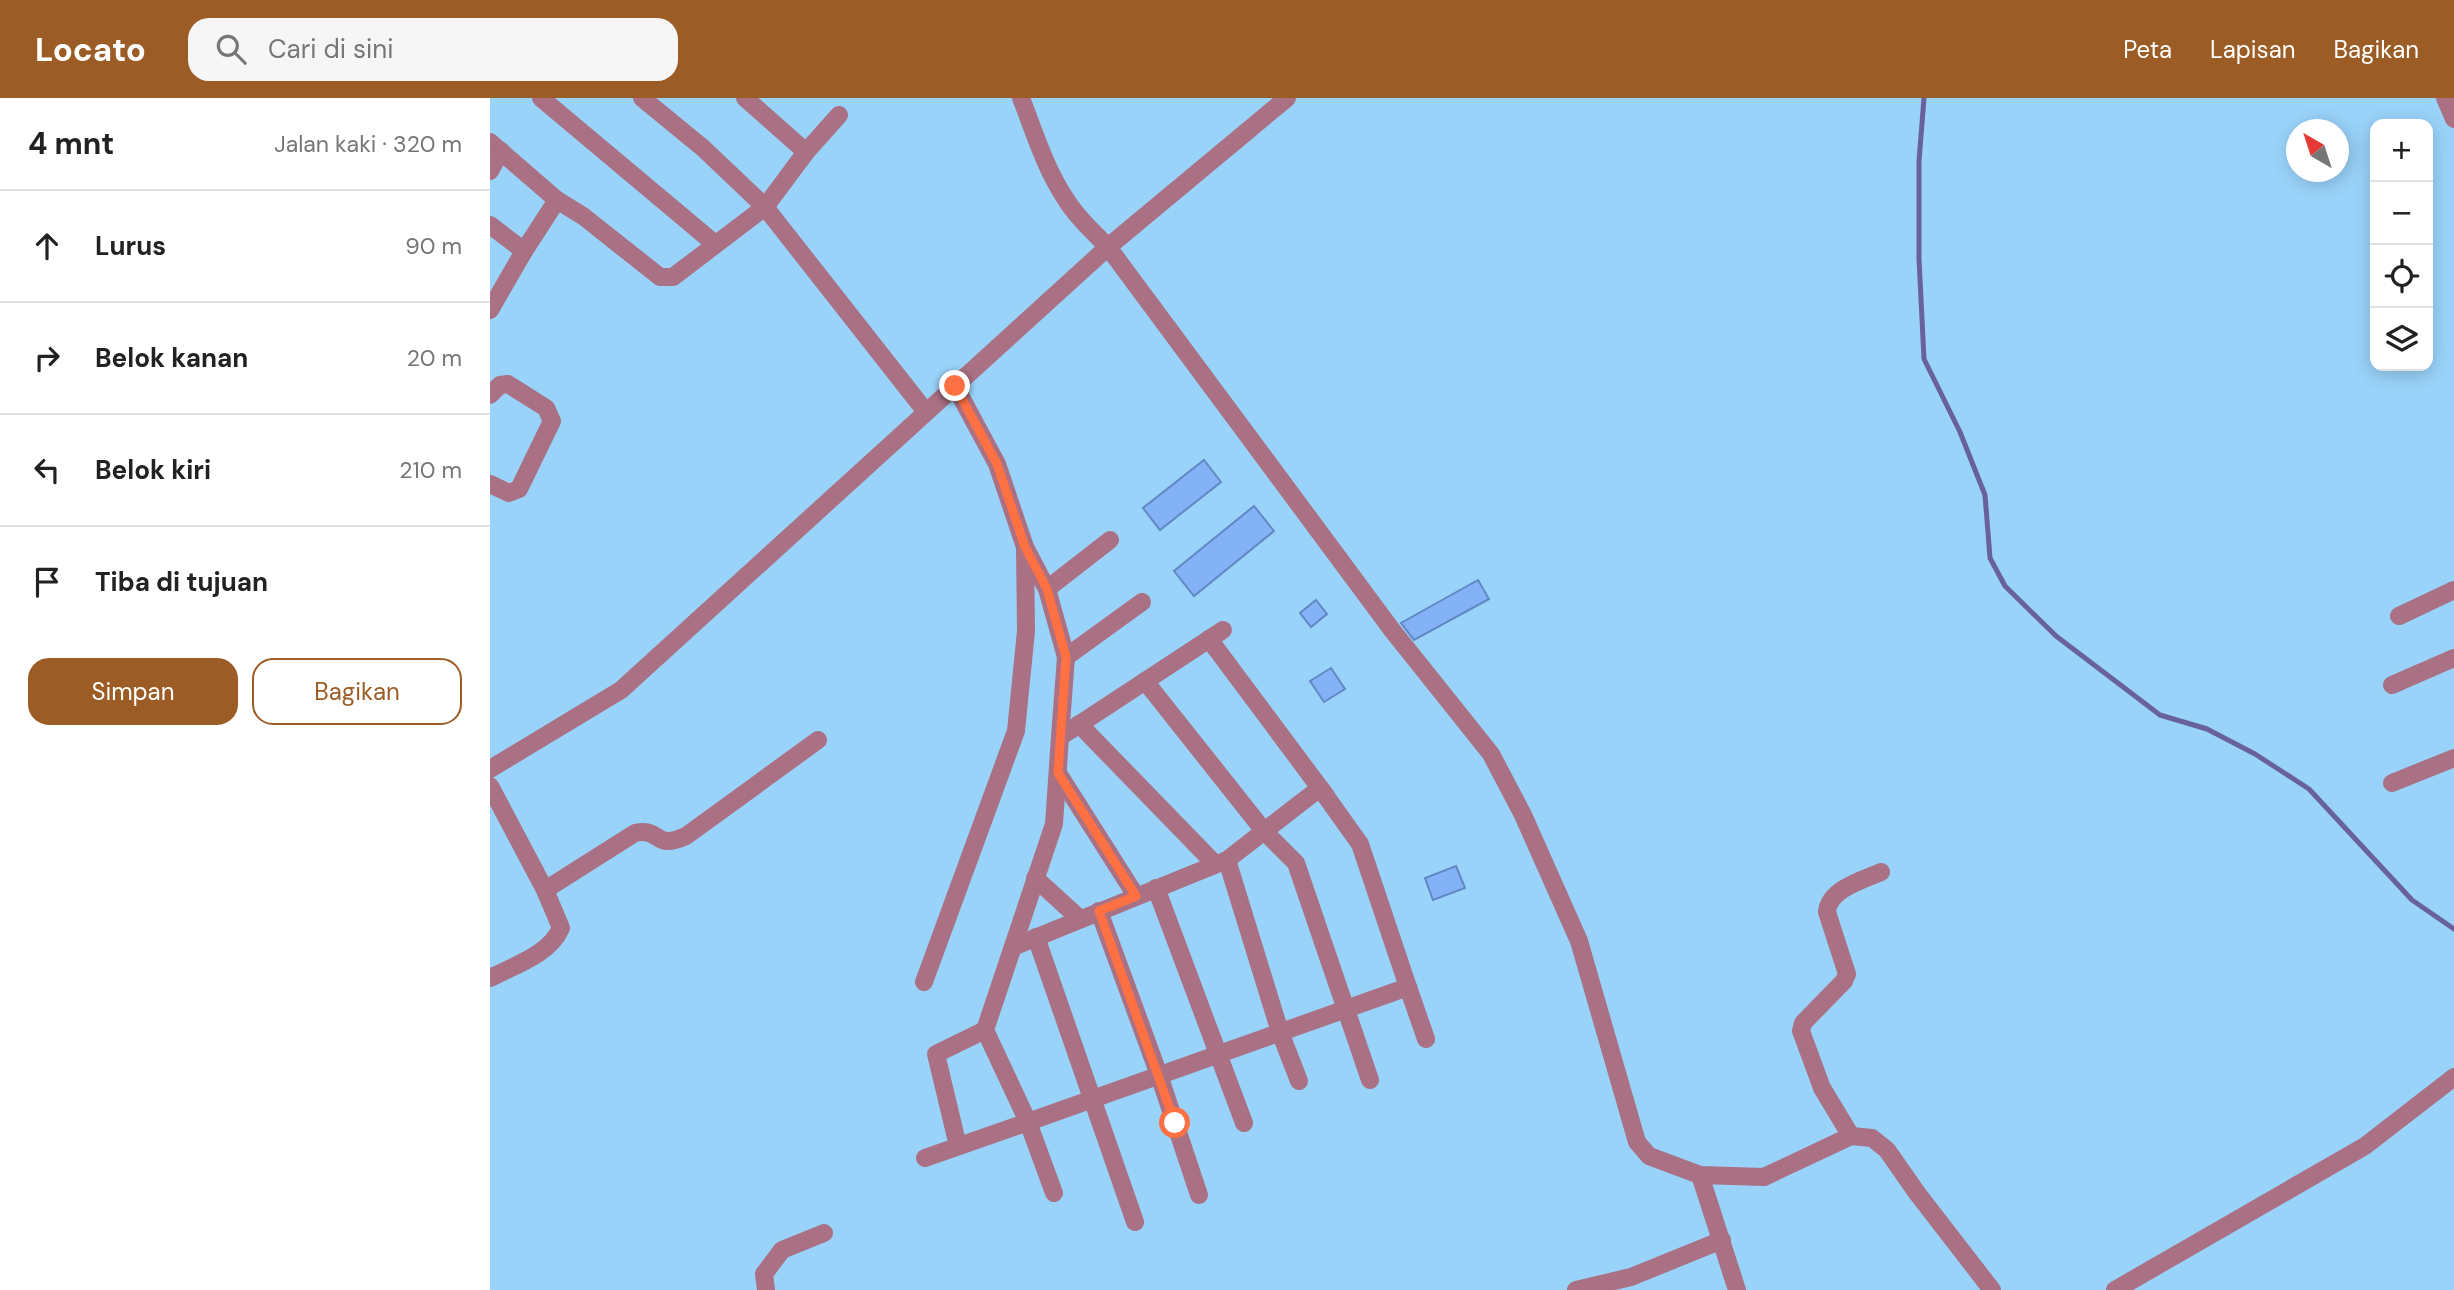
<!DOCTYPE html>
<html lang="id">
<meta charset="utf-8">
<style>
body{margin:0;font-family:"DM Sans",sans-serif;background:#f6f6f6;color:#222}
.controls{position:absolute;right:21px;top:21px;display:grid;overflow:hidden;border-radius:14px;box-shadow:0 4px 18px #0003}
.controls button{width:63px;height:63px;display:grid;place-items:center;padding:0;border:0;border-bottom:2px solid #e0e0e0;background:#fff;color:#222;font:35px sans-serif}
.compass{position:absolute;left:1796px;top:21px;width:63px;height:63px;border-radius:50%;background:#fff;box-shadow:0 4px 18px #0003;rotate:321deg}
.stop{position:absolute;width:21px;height:21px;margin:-16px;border:5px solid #ff7043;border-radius:50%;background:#fff}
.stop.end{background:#ff7043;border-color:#fff;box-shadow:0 2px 7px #0008}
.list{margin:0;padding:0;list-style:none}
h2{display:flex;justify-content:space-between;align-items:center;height:91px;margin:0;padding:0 28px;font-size:30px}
h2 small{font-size:23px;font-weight:400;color:#767676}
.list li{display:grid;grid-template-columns:46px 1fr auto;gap:21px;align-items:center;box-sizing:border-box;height:112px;padding:0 28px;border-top:2px solid #e0e0e0}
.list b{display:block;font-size:26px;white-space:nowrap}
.list em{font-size:23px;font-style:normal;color:#767676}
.actions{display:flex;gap:14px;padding:21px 28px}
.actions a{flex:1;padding:16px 0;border:2px solid #9c5c25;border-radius:21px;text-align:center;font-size:24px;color:#9c5c25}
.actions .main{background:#9c5c25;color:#fff}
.icon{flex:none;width:38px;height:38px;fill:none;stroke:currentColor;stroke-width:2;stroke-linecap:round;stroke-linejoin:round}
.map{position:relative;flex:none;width:1964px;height:1192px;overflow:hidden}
header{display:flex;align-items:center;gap:42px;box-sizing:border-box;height:98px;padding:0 35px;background:#9c5c25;color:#fff}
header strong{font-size:33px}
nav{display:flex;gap:38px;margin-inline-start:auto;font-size:24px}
.search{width:490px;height:63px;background:#f6f6f6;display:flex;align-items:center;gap:18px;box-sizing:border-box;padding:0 24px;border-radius:21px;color:#767676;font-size:26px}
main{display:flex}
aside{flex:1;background:#fff}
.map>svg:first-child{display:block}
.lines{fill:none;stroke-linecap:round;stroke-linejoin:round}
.stream{stroke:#68619a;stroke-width:5}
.building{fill:#84b2f6;stroke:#6188c3;stroke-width:2}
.minor{stroke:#aa7083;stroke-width:18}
.route{stroke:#ff7043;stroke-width:9}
</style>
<header>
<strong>Locato</strong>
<div class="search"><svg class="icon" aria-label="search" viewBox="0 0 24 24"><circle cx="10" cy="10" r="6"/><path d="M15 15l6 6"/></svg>Cari di sini</div>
<nav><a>Peta</a><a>Lapisan</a><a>Bagikan</a></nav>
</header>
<main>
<aside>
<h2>4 mnt<small>Jalan kaki · 320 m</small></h2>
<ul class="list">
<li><svg class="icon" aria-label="ahead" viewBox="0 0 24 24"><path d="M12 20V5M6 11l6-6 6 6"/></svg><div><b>Lurus</b></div><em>90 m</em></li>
<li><svg class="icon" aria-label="right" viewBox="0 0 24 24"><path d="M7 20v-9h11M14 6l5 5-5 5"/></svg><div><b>Belok kanan</b></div><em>20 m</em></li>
<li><svg class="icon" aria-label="left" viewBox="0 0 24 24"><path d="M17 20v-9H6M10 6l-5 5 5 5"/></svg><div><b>Belok kiri</b></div><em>210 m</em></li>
<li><svg class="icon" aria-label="arrive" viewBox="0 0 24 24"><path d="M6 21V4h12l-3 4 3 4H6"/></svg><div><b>Tiba di tujuan</b></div></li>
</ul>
<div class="actions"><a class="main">Simpan</a><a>Bagikan</a></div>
</aside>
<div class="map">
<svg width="1964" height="1192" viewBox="0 0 1964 1192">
<rect width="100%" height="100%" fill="#9ad3fa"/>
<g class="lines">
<polyline class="stream" points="1434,0 1429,63 1429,161 1434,261 1470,334 1495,397 1500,460 1515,488 1566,538 1670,617 1717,631 1765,656 1819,691 1922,802 1964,831"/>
</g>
<g class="building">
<polygon points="714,362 731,384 670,432 653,410"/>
<polygon points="764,408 784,433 704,498 684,473"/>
<polygon points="988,482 999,501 924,542 911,525"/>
<polygon points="826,502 837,516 821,529 810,515"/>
<polygon points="841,570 855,591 834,604 820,583"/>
<polygon points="966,768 975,790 943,802 935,780"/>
</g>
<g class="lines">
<g class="minor">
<polyline points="51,0 225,146"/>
<polyline points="152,0 213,50 275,109 436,314"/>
<polyline points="255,0 316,54"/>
<path d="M531,0C544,33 555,70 575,100C586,118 602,133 618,149L902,532L1001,656L1033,717L1089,843L1147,1044L1159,1058L1210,1077L1274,1079L1361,1038L1382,1040L1397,1052L1427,1095L1502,1192"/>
<polyline points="1955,0 1964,21"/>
<polyline points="0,44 67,102 34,153 0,212"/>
<polyline points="0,73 11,53"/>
<polyline points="67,102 93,118 170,179 183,179 275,109 316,54 349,17"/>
<polyline points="0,127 34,153"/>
<polyline points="465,288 507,366 535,449 557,491 620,442"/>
<polyline points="0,297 10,287 18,286 56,310 62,323 29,391 19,395 0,386"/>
<polyline points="557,491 576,559 652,504"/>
<polyline points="1909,518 1964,492"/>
<polyline points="719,541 836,698"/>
<polyline points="576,559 570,639 733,532"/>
<polyline points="655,583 774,733 806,765 880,982"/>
<polyline points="1902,587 1964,560"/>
<polyline points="589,626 725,766"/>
<polyline points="0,671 131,592 618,149 797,0"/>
<polyline points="568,675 646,798"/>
<polyline points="1902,685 1964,660"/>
<path d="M0,688L55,792L71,830C59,857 25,867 0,880"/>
<polyline points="737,762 790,934 809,983"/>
<polyline points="545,780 590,821"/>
<polyline points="666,790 754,1025"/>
<path d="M55,792L145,735C172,729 163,753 196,738L328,642"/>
<polyline points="609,813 669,977 709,1097"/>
<polyline points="546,839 645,1124"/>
<polyline points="523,849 737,762 830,690 870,746 918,889 538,1024 564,1095"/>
<polyline points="434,884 526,633 536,533 535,449"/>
<polyline points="918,889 936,941"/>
<path d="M1361,1038L1332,990L1311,933L1313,925L1354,883L1357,876L1337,814C1339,791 1373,782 1391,774"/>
<polyline points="468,1048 446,956 495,932"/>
<polyline points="435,1060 538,1024 495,932 564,726 570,639"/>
<polyline points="1210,1077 1247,1192"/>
<polyline points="276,1192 274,1176 292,1152 334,1135"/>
<polyline points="1086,1192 1141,1179 1232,1142"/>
<polyline points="1625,1192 1875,1048 1964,979"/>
</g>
</g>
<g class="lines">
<polyline class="route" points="465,288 507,366 535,449 557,491 576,559 568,675 646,798 609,813 685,1025"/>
</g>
</svg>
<div class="controls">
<button>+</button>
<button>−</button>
<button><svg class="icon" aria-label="locate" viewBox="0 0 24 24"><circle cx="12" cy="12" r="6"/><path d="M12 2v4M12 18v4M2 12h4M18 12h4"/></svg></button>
<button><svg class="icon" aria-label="layers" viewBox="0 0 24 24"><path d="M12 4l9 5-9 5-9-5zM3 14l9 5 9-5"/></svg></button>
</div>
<svg class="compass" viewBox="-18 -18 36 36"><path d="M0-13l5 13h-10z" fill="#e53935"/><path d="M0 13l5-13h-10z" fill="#767676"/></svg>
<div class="stop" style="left:685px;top:1025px"></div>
<div class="stop end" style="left:465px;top:288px"></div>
</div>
</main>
